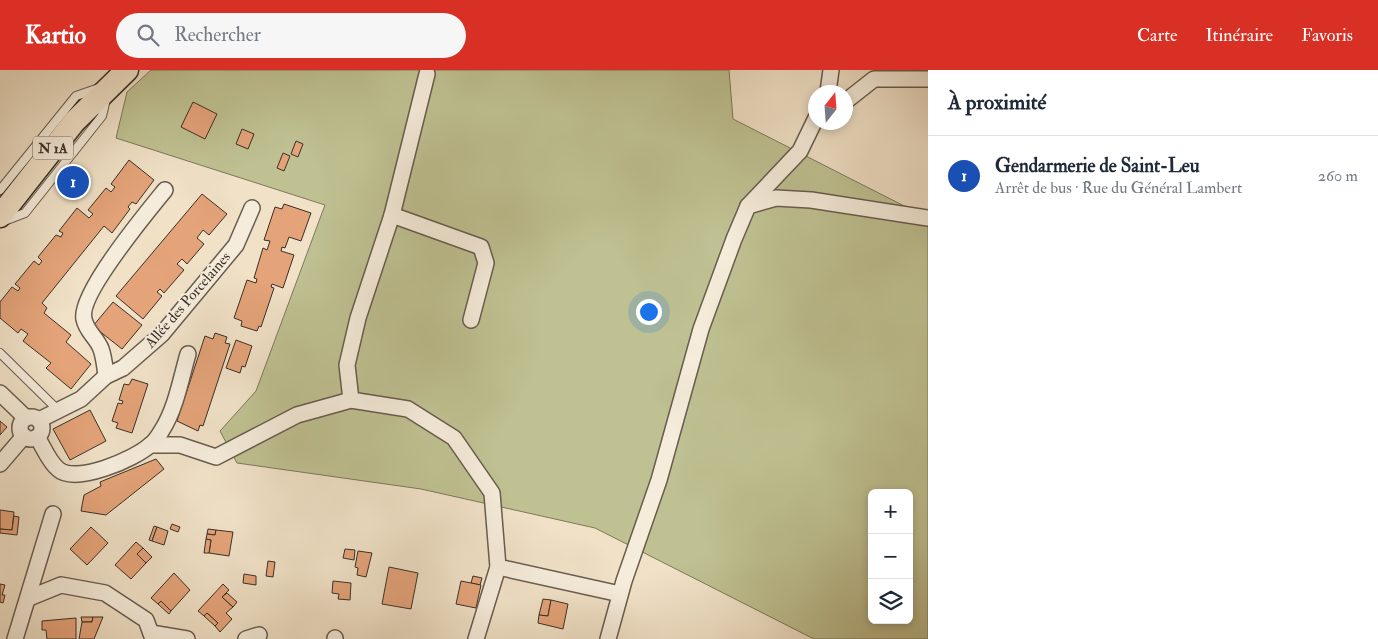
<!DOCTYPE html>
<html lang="fr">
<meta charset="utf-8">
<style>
body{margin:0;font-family:"IM FELL Double Pica",serif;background:#f6f6f7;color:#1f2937}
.controls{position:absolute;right:15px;bottom:15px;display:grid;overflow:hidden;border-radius:8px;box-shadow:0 2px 8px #0003}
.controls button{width:45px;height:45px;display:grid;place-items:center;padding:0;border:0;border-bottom:1px solid #e0e1e3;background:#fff;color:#1f2937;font:25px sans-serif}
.compass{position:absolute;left:808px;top:15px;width:45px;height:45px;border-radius:50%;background:#fff;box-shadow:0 2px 8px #0003;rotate:17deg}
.you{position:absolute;left:648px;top:241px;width:18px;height:18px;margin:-12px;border:4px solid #fff;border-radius:50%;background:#1a73e8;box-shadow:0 0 0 8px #1a73e833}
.badge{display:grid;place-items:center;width:32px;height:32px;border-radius:50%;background:#d93025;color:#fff;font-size:16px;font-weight:700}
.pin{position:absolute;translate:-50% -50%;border:2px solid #fff;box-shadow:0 1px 5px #0006}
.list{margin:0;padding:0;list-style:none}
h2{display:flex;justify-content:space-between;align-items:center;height:65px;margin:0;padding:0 20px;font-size:21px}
h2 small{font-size:16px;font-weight:400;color:#747a83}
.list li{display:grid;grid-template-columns:32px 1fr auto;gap:15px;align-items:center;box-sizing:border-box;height:80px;padding:0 20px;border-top:1px solid #e0e1e3}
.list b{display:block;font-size:19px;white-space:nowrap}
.list p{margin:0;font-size:16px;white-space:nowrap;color:#747a83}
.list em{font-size:16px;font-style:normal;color:#747a83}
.icon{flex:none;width:28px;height:28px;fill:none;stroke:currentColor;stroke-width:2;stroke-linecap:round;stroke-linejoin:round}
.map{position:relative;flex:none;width:928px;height:569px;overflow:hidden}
header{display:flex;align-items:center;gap:30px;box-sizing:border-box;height:70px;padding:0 25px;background:#d93025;color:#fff}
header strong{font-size:24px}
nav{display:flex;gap:28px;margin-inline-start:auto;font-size:18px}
.search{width:350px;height:45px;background:#f6f6f7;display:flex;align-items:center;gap:12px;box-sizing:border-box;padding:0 18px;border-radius:28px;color:#747a83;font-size:19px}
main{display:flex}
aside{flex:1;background:#fff}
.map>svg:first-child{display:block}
.green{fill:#bfc192;stroke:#7c785c;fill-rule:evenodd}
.building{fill:#e4a379;stroke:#3a3027}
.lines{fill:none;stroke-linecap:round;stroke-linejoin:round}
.lane-casing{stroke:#685c4f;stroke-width:10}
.street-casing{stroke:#685c4f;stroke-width:18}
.primary-casing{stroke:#3a3027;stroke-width:25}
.lane{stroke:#f5ecdb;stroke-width:8}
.street{stroke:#f5ecdb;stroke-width:15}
.primary{stroke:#f0e1c7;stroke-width:22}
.labels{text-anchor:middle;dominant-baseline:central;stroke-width:4;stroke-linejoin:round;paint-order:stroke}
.shield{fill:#f5ecdb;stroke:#72685d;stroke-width:1}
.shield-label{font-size:14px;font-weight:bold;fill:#3a3027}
.street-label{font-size:15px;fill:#3a3027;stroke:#f5ecdb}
</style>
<header>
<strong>Kartio</strong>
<div class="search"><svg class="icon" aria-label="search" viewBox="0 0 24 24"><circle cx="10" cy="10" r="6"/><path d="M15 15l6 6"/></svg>Rechercher</div>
<nav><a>Carte</a><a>Itinéraire</a><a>Favoris</a></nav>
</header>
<main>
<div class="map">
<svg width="928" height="569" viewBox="0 0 928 569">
<rect width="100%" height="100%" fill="#f0e1c7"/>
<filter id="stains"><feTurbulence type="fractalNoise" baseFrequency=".004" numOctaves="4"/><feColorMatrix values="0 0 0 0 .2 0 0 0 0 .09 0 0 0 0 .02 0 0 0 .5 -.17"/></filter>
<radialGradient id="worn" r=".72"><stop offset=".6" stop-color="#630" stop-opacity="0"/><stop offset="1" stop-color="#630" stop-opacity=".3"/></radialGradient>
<path class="green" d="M151,0H729L733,49L920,144H928V569H814L595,458L421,419L237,393L220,361L256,321L325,135L116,68L127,22ZM872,423H909V550H872Z"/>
<g class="building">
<polygon points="193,32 217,44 205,69 181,57"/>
<polygon points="242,59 254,64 248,79 236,74"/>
<polygon points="296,71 303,74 298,87 291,84"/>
<polygon points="283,83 290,86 284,101 277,98"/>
<polygon points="129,90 154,110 136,134 132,132 128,137 130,139 112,163 104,156 42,233 47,238 44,243 71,265 66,272 91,294 71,319 46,298 51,293 23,271 28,264 21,259 18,263 0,248 0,232 12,217 18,221 20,218 15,214 34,191 39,195 42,191 38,187 56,165 61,167 63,163 59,161 77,138 89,148 93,144 88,140 106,118 111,122 115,117 111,114"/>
<polygon points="202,124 227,144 209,165 203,160 197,168 204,174 187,194 182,189 177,194 184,200 164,223 160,219 157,222 162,226 143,249 116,226"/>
<polygon points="284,134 311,143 301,171 289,167 285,178 282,177 281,181 294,185 283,218 272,214 271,217 274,218 261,257 259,256 257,261 241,256 242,251 234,248 247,210 256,213 257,209 254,208 263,178 267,180 270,171 264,170 275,137 282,139"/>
<polygon points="113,232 142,255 122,279 93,256"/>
<polygon points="215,263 227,267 225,273 230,274 203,356 200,355 198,361 177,351 205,266 213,269"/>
<polygon points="236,270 252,276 245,297 242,296 240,303 226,298"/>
<polygon points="132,309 148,314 132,363 116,358 118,353 112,351 118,333 122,334 123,331 119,330 124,314 129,315"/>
<polygon points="90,340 106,371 70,390 53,359"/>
<polygon points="0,351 7,357 0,365"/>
<polygon points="156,389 164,399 106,445 81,441 84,425 101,416 100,412"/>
<polygon points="0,440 14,442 12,460 0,459"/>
<polygon points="14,446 19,447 17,465 0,463 0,459 12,460"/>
<polygon points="172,454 180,457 178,462 170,459"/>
<polygon points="154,456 157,457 152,471 149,470"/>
<polygon points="91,457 108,473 87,495 70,479"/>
<polygon points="157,457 168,461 164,475 152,471"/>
<polygon points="208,459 216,460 215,465 207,464"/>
<polygon points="216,460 233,462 229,486 209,483 211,470 206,469 207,464 215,465"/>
<polygon points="206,469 211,470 209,483 204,483"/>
<polygon points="136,472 143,478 137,484 146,493 131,509 115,495"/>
<polygon points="143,478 152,487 146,493 137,484"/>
<polygon points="345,479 355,480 354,490 343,488"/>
<polygon points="358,481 372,483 366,507 357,505 358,498 355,497"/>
<polygon points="268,491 275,492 273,507 266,506"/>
<polygon points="389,497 418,503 411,539 382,534"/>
<polygon points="174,503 190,520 171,541 161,531 158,534 151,528"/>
<polygon points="244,504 256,506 256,515 243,513"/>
<polygon points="473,506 482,508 480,515 471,513"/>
<polygon points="333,511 351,513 350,530 338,529 339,524 332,523"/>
<polygon points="461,511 481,515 476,538 456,534"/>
<polygon points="0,514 5,515 2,525 5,525 3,533 0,532"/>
<polygon points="223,514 229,520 222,527 233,537 226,543 232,549 220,562 215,556 218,553 207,543 204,546 198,541"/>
<polygon points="227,523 237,532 233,537 222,527"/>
<polygon points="543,529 551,530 548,546 539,545"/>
<polygon points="551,530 568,534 563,559 538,553 539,545 548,546"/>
<polygon points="161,531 171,541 169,544 158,534"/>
<polygon points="207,543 218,553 215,556 204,546"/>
<polygon points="81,547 93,547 92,552 82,552"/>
<polygon points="93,547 103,547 94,569 79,569 82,552 92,552"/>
<polygon points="76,548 76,569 47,569 46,560 42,560 42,551"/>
</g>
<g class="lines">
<g class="lane-casing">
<g id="lane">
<polyline points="0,120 76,26 99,18"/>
<polyline points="4,151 25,143 102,46 106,29"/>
<polyline points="0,283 59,341"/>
</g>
</g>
<g class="street-casing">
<g id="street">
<polyline points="828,22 831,0"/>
<polyline points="846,31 874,9 928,9"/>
<polyline points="748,136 800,81 816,48"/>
<polyline points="392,145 481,177 486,193 471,250"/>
<path d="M106,306C105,298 104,287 101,279C97,268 86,261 84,249C78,225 148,141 165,120"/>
<polyline points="0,323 26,348"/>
<polyline points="351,330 347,295 358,248 392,145 427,4"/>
<circle cx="31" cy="358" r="11"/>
<polyline points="39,350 81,329 106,306 123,298 162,264 236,175 252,138"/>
<path d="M37,367C43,376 49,392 58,399C75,415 135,389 150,375C155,372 159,365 162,360C176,338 181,308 188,284"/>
<polyline points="151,375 180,375 216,387 297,345 351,330 408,339 454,368 492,423 498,497 476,569"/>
<polyline points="0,394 24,366"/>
<polyline points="498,497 620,524"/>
<polyline points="29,528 61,515 105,523 146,550 153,569"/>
<polyline points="151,563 187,569"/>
<polyline points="335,568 335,569"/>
<polyline points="15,569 53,444"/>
<polyline points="246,569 259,565"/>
<polyline points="608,569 624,511 659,410 701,259 734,169 748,136 776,128 811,130 928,148"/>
</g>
</g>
<g class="primary-casing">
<polyline id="primary" points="0,146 74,52 127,0"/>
</g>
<use href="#lane" class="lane"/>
<use href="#street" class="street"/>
<use href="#primary" class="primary"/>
</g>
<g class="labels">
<rect class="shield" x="33" y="66.5" width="40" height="23" rx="4"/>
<g class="shield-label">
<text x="53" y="78">N 1A</text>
</g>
<g class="street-label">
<text transform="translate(188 230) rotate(-49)">Allée des Porcelaines</text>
</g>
</g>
<rect width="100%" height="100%" filter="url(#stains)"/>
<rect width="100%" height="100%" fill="url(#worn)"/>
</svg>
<div class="controls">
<button>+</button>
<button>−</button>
<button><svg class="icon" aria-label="layers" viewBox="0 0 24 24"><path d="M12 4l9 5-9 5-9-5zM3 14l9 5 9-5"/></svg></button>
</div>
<svg class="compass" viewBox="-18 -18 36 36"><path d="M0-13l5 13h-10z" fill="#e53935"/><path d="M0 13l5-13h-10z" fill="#747a83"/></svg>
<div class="you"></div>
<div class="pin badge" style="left:73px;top:112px;background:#1a4fb4">1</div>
</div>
<aside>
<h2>À proximité<small></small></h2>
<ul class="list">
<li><span class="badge" style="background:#1a4fb4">1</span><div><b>Gendarmerie de Saint-Leu</b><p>Arrêt de bus · Rue du Général Lambert</p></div><em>260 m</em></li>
</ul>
</aside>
</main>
